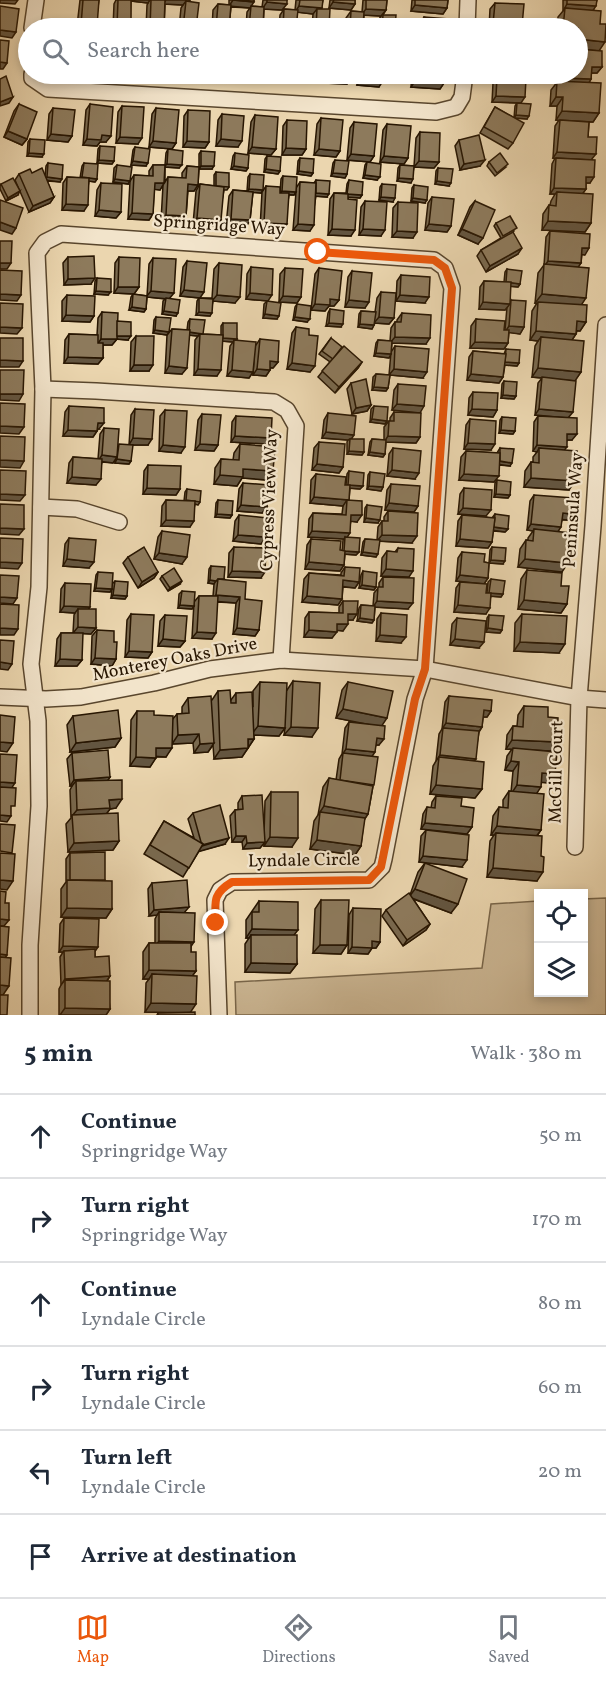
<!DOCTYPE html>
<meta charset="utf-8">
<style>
body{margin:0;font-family:Vollkorn,serif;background:#f2f2f3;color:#1f2937}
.controls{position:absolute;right:18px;bottom:18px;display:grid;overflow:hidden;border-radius:0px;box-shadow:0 3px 9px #0003}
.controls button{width:54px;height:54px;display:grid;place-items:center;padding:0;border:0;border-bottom:2px solid #e0e1e3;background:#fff;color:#1f2937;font:30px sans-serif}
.stop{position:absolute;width:18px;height:18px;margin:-14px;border:4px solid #ea580c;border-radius:50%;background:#fff}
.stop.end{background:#ea580c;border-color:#fff;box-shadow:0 2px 6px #0008}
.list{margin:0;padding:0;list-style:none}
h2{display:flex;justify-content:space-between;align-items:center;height:78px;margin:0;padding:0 24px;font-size:26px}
h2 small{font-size:20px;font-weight:400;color:#747a83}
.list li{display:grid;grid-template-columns:39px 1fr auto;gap:18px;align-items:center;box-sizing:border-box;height:84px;padding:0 24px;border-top:2px solid #e0e1e3}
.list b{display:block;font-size:22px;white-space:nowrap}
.list p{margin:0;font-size:20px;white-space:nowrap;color:#747a83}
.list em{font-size:20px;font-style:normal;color:#747a83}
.icon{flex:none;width:33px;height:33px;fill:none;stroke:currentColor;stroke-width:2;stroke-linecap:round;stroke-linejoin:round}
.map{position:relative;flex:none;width:606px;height:1015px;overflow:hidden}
.search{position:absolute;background:#fff;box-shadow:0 3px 9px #0003;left:18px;right:18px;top:18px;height:66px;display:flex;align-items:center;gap:15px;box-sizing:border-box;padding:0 21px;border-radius:33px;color:#747a83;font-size:22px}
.sheet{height:582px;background:#fff}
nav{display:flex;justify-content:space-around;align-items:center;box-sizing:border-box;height:84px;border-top:2px solid #e0e1e3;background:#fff;font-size:16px;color:#747a83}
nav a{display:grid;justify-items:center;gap:3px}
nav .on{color:#ea580c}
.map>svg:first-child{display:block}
.green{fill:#cab592;stroke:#79664a;stroke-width:1.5}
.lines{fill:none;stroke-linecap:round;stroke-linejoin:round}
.street-casing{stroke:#59462d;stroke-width:18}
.street{stroke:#f2e4cb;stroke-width:15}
.wall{fill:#79694f;stroke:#281602;stroke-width:1.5}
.shaded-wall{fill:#635540;stroke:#281602;stroke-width:1.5}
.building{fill:#8d7a5c;stroke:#281602;stroke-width:1.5}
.route{stroke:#ea580c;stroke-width:8}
.labels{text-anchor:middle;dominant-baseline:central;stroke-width:4.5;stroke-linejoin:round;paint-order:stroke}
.street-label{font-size:18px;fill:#281602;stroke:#f2e4cb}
</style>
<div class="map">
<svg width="606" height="1015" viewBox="0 0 606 1015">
<rect width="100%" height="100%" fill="#ebd6af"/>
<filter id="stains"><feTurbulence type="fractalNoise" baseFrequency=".00333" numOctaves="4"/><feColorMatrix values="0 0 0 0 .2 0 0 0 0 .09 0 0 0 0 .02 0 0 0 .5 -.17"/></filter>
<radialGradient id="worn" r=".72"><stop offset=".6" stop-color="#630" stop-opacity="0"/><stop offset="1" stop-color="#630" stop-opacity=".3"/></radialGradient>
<polygon class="green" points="606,898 606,1015 236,1015 235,982 482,968 491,904 538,901 538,993 584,993 584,899"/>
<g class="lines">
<g class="street-casing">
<g id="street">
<polyline points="32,28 36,0"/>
<polyline points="467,28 468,0"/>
<polyline points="32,74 32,78 48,89 436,112 456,107 462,97 465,74"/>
<polyline points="43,389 96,391 274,402 287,410 296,426 281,660"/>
<polyline points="41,507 77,509 119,522"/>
<polyline points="0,697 46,699 81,697 154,683 210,669 281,660 425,669 579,698 606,700"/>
<polyline points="575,847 579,698 593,526 606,325"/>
<polyline points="30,1015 30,945 39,806 38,721 31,664 39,587 43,389 37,253 45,242 61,234 434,260 445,268 452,288 425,669 415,699 384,859 382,867 369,880 232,882 220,890 215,900 219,1015"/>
</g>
</g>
<use href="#street" class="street"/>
</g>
<g class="wall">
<polygon points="80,0 99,0 95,28 62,28 64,26 77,26"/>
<polygon points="116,0 190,0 189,2 196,28 179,28 181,8 183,5 165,4 164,28 146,28 147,5 148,3 131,1 130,28 113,28 114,4"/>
<polygon points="229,0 254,0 251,6 262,7 263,0 287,0 282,10 264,9 263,28 246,28 247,12 250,8 231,7 229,28 212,28 213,10 218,4 229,5"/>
<polygon points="296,0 323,0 321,9 329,28 312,28 313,14 297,12 296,28 279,28 280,15 284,9 295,10"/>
<polygon points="330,0 355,0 355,4 351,10 329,8"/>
<polygon points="363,0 387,0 386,10 383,15 395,28 378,28 378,21 381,16 364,15 363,28 346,28 346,18 351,11 362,12"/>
<polygon points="412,0 448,0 447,8 443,14 411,11"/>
<polygon points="563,0 597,0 593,11 600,24 599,50 602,67 597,73 591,73 591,79 589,83 599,113 593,122 589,122 588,137 592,160 590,183 586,183 586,189 583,193 591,223 585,232 542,230 543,214 549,205 550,205 551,201 555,194 550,194 552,164 555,158 553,158 555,126 559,120 556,120 557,106 550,106 551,90 558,81 558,74 578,74 593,50 578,28 557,28 558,17 563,11"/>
<polygon points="495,3 522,26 520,28 489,28 490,9"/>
<polygon points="424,17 449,28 420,28 420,24"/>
<polygon points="292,74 318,74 313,80 291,81"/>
<polygon points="325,74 351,74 347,84 324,83"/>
<polygon points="357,74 383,74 379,87 357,85"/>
<polygon points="412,74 445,74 444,83 440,89 411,87"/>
<polygon points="497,77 521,103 527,119 515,118 513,143 508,149 480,133 495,107 514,118 515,106 517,103 492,102 493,83"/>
<polygon points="19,104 27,139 22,145 4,137 14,111"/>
<polygon points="90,104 106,142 100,142 97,146 83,145 86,110"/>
<polygon points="122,106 138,144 116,143 118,112"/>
<polygon points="53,108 72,136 68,142 47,140 49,114"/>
<polygon points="156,108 176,143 172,149 149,147 152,114"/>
<polygon points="188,110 209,142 205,148 183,147 184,116"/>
<polygon points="222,114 238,147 216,146 218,120"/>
<polygon points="255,115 276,149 271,155 248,153 251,122"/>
<polygon points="321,118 340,151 336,157 314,155 317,124"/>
<polygon points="287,120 306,149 302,155 282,155 283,126"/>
<polygon points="354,122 374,156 370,162 347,160 350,128"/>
<polygon points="387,124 408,158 404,164 380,162 383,130"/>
<polygon points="420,132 439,162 434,168 414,167 411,183 397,181 398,168 400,165 414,166 416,138"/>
<polygon points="30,139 42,157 27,156 28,142"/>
<polygon points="459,140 480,166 460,170 455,146"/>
<polygon points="100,146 114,161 112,164 97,163 98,149"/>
<polygon points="135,147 146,166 131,165 133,150"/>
<polygon points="168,149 179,168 165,167 165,182 168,177 182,178 182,173 187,166 199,167 199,154 201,151 212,169 199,169 198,185 194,191 188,191 186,216 182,222 161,221 163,185 160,190 154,189 153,214 149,220 128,219 130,181 134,175 149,176 149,171 153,165 165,165 166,153"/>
<polygon points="235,153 248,168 246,171 231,169 233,156"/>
<polygon points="267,156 280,171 278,174 264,172 265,159"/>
<polygon points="300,158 313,173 311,176 297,174 298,161"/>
<polygon points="335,160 347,174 345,178 331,176 333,163"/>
<polygon points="367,162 377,180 363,178 365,165"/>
<polygon points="489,162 506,167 495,176 487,166"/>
<polygon points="48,163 60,182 47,181 54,197 50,203 29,212 15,180 19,174 32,173 45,176 46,166"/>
<polygon points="84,163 97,179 95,182 89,181 84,211 62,210 63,183 67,177 80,178 82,166"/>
<polygon points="117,165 128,184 113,182 114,168"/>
<polygon points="438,168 449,186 435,184 436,171"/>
<polygon points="216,172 229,187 227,190 224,190 217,226 193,224 196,191 200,184 214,186 214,175"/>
<polygon points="250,174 261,193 253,192 250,220 246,227 226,225 229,196 233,190 247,191 248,177"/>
<polygon points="283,176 296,188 300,182 314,183 316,180 327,197 316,196 310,231 293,230 296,192 294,195 289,195 283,230 260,229 262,192 266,186 280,193 281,179"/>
<polygon points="349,180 362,195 360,198 348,197 351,236 328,235 330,199 334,193 346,193 347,184"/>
<polygon points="101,183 121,212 116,218 95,216 97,190"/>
<polygon points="1,184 18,195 6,201 0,189 0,186"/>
<polygon points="382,184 393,202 379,200 380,187"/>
<polygon points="414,185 425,203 411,201 412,188"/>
<polygon points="432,197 451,226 447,232 425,230 428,203"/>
<polygon points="365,201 381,236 359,235 361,207"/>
<polygon points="475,201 478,244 458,235 470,207"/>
<polygon points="398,202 413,238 392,237 393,208"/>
<polygon points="496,223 514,231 513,232 518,254 486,272 477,256 481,250 501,238 494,226"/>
<polygon points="550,231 585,255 582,254 581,263 578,267 581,305 586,322 580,331 577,331 576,334 572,340 581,372 575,380 569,417 572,440 567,440 564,450 569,490 524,487 525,471 531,462 533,462 533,457 537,452 533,451 534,422 538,416 557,417 535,415 538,383 542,378 532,377 535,346 538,341 530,340 532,311 537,303 535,303 538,273 544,265 546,237"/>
<polygon points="68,257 91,284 64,285 63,263"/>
<polygon points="119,257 139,287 134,294 114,293 115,263"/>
<polygon points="153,258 170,298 176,316 162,314 163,301 165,299 147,297 146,309 144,312 129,310 131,297 133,294 147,296 149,264"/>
<polygon points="187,261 200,298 212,298 214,269 219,263 235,303 213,301 210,316 196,315 197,301 199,298 180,296 183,267"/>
<polygon points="251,267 268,301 246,299 247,274"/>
<polygon points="285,268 301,297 297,303 279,302 280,274"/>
<polygon points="319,268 339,300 334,306 329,306 325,311 311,310 315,274"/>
<polygon points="507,269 520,284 518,287 510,286 510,302 511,300 524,327 520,334 509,332 508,343 504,349 470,348 471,326 476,319 505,330 507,307 505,310 479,309 480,287 484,281 504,282 505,272"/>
<polygon points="352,271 365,308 345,307 348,277"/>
<polygon points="401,275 425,303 396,301 397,281"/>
<polygon points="97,278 108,295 94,294 95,281"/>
<polygon points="381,292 394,318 389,324 375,323 372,329 358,327 359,314 361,311 375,312 377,298"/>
<polygon points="67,295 94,316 90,322 62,321 62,301"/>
<polygon points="267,301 277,319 263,318 264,304"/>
<polygon points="297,304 307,322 293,320 295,307"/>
<polygon points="330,309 341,327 326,326 328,313"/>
<polygon points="102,312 117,321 128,340 117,339 112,345 103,345 103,358 98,364 64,363 65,340 69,334 97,335 98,318"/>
<polygon points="402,313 426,344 392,343 391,354 389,358 374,356 376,343 378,340 390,341 391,328 395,322 397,322 397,320"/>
<polygon points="156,317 167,335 153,333 154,320"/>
<polygon points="190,319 203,334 221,335 221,326 223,323 237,339 236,340 256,345 260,339 278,362 273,368 270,368 270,370 266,376 253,375 254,360 253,372 249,378 227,376 230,346 233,342 222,341 217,376 194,375 195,340 198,336 189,335 182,374 165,373 167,335 172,329 187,330 188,322"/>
<polygon points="296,327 309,335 310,372 287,369 292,333"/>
<polygon points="136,336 149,371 130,371 131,342"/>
<polygon points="331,338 333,359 362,362 358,368 335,393 318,377 330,362 319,354"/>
<polygon points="395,346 423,378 390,375 388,388 386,391 372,390 373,377 376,374 389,375 391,352"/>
<polygon points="506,349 519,363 517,366 505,365 503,377 499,383 467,380 469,357 473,351 504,354"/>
<polygon points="504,381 516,396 514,399 501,398 502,384"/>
<polygon points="351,383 371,405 367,411 352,414 347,389"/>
<polygon points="398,384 420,413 392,410 394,390"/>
<polygon points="473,392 497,410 493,417 468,415 469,398"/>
<polygon points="69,406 99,429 98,429 97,431 93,437 63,436 65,412"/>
<polygon points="374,406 387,421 385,424 370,422 371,409"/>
<polygon points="135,409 148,445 129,445 131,415"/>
<polygon points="165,410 181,453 159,451 160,416"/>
<polygon points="394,412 420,437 416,443 386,442 385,454 383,457 368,455 370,442 372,439 384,440 384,427 389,421 390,421 390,418"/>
<polygon points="328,413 364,452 362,455 347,454 347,442 348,440 322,438 324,420"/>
<polygon points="202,414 218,445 214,451 195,450 198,420"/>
<polygon points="236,416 267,444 231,442 232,422"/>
<polygon points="502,417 515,431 513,434 499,433 500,420"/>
<polygon points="470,419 491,450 464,449 466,425"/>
<polygon points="104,428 131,461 129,464 115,463 115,459 113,463 102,462 96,485 67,483 69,463 73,457 98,459 100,434"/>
<polygon points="319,442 343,467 339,473 312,470 314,448"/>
<polygon points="240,444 267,480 242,478 237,486 214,484 215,468 221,459 233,460 234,453"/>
<polygon points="393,448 415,479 387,476 389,454"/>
<polygon points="500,448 510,466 499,465 494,482 459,480 461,457 466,451 497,453"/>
<polygon points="148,465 180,489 176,495 143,494 144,471"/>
<polygon points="349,471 363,486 360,489 350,488 349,500 357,522 351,521 347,537 359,552 356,555 345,554 344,565 340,571 305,569 307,545 311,539 342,551 343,540 344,539 308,537 309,519 313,513 342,514 343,506 310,503 311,480 316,474 346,485 347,474"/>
<polygon points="370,472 383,487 381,491 367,489 368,475"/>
<polygon points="497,480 510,495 508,498 494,497 495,483"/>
<polygon points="243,483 262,513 237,511 239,489"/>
<polygon points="391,484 418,506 414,512 385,510 387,490"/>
<polygon points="464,488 486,516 458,514 460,494"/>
<polygon points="187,489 200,502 198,505 195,504 190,527 161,526 162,506 166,500 184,501 185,492"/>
<polygon points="534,495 567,520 562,520 558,532 562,572 518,567 520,549 526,540 528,540 528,538 533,531 527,530 530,501"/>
<polygon points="218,500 232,515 230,518 215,517 216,503"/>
<polygon points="367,505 378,523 364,522 365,508"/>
<polygon points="388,511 412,543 379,541 376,557 361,555 363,542 365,539 377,540 378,527 382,521 384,521 384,517"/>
<polygon points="495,514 508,529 505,532 493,531 492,542 488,548 456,546 458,521 462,515 492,518"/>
<polygon points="239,515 266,537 261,544 233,541 235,521"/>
<polygon points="162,531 182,564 154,559 158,537"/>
<polygon points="69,538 89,568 63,566 65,544"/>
<polygon points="234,547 261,578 228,577 229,553"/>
<polygon points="492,547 503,564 489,563 488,578 484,584 456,581 458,558 462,552 484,562 489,563 490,550"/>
<polygon points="398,548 409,577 381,576 382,558 387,551 395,552"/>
<polygon points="128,557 158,572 154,578 138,588 123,563"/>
<polygon points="211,566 245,599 259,630 255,636 233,634 236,603 217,602 212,639 192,638 194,602 199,596 213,596 214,584 208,583 209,569"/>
<polygon points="345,567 359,582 355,588 343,587 342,599 338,605 302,602 304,579 309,573 341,575 341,573"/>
<polygon points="527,570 561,586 567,604 561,613 518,609 521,579"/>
<polygon points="363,571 376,587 374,590 359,588 361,575"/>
<polygon points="98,572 112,584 115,581 127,596 125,599 111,598 112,589 110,592 94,591 96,575"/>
<polygon points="162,576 180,584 168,591 160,579"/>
<polygon points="383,577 408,609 375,607 374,620 372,623 357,621 359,608 361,605 373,606 374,593 379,587 379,583"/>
<polygon points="491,579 503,594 501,597 491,596 486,614 454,612 456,588 460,582 487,593 488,582"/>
<polygon points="65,583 89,609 96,628 91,634 76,633 82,660 77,666 55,666 57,639 61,633 73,633 74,615 75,613 60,612 61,589"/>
<polygon points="182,591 194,606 192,609 178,608 179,594"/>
<polygon points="343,601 353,620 348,620 343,631 337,630 332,638 304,637 305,618 309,612 339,613 339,607"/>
<polygon points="381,613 401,643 376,641 377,619"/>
<polygon points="131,614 152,652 148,658 125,657 127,620"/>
<polygon points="522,614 559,653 514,651 515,623"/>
<polygon points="165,615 185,641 180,647 158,646 160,621"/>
<polygon points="489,615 502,630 500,633 486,632 487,618"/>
<polygon points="457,618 479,648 450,645 452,624"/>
<polygon points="97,630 114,642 116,659 112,666 91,664 92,636"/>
<polygon points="293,681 312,737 284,735 285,728 279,736 254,735 254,739 242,757 214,759 213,745 208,752 194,753 193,743 172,744 166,757 156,757 150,767 130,766 131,720 137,711 172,720 177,714 182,714 182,707 188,698 212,700 218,691 231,700 236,693 253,706 253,691 260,682 287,690"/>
<polygon points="348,682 382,725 379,745 376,745 372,756 373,786 368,814 364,820 361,846 355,855 310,849 314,821 318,815 323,787 329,778 336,780 339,759 342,754 345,728 349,722 362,723 336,718 342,690"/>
<polygon points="449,696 491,711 487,717 483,717 482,727 479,732 474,761 482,789 475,798 430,794 433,766 436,761 439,734 442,729 445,702"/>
<polygon points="524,706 548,717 557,742 551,751 555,774 549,783 542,782 536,794 541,830 537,836 537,881 487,877 490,841 494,835 491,835 493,816 499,807 503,808 503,800 509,791 511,792 513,771 505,770 507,756 512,749 506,749 507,735 513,726 517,726 518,715"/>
<polygon points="73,716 121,738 115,747 70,752 67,725"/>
<polygon points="72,753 110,777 108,780 116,808 110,809 107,813 119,841 113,850 68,852 66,824 71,818 70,790 72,786 70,786 67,759"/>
<polygon points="271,792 292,847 264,846 264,843 260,848 243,849 242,842 232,842 230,816 235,810 238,810 238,803 242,796 264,835 265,801"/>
<polygon points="436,796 461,806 472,827 467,834 421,829 423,814 427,807 431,808 432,802"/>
<polygon points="193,813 225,844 199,851 183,877 144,854 164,821 194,838 188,819"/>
<polygon points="426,830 462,867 419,862 421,836"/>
<polygon points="70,853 105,880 104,881 112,909 106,918 61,917 61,889 66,882 66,859"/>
<polygon points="425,863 451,913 413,899 430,924 426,930 403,946 382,916 386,910 410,895 418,872"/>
<polygon points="152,883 185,913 191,946 191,952 196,971 192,976 190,1012 195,1015 157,1015 158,1013 168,1012 145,1012 146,983 149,979 143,979 143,952 149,943 155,943 155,919 157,915 149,916 148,889"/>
<polygon points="321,900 347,945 341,954 313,953 315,909"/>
<polygon points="259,901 294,935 297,964 290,973 245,972 245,944 249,938 246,938 246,920"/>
<polygon points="353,908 380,942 376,948 372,948 368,954 348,953 349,915"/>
<polygon points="64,918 95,953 95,957 110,976 107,981 110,1009 106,1015 59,1015 59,989 61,985 60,957 63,952 59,952 60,924"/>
</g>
<g class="shaded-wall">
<polygon points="0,0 18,0 15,4 0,3"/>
<polygon points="131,0 150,0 148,3 130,1"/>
<polygon points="166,0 190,0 186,5 186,1 183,5 163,4"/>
<polygon points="233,0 254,2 250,8 229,6"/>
<polygon points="267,2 287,4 282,10 262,9"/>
<polygon points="333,2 355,4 351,10 329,8"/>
<polygon points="567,4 596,6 592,12 565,8 563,11"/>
<polygon points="415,5 447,8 443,14 411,11"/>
<polygon points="299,6 322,8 318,14 317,9 313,14 295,12"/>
<polygon points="366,9 386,10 381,16 361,15"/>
<polygon points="493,24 522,26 520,28 490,28"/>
<polygon points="81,25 97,26 95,28 79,28"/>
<polygon points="117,27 131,27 130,28 116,28"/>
<polygon points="0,30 16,32 12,38 0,36"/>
<polygon points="578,39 605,42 599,51 578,49"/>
<polygon points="0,62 7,63 3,69 0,69"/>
<polygon points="592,67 602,67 597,73 587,73"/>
<polygon points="192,74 216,74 215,75"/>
<polygon points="226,74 247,74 245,76 225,75"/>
<polygon points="262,74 285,74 280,80 258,78"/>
<polygon points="318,74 313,80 291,81 296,75"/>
<polygon points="328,77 351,78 347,84 324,83"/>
<polygon points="562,78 591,79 587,86 558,84"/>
<polygon points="361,79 383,81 379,87 357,85"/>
<polygon points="415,81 444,83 440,89 411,87"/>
<polygon points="496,96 525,97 521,103 492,102"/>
<polygon points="13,97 9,103 0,106 0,102"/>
<polygon points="556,97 563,97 557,106 550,106"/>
<polygon points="562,111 599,113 593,122 556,120"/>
<polygon points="516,115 529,116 527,119 514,118"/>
<polygon points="8,131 27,139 22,145 4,137"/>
<polygon points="51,134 72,136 68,142 47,140"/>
<polygon points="102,135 111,136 106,142 100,142 97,146 83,145 87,139"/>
<polygon points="120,137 142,138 138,144 116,143"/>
<polygon points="221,139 242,141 238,147 216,146"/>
<polygon points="153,141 176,143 172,149 149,147"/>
<polygon points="187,141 209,142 205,148 183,147"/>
<polygon points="252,147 276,149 271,155 248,153"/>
<polygon points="286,148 306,149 302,155 282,155"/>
<polygon points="319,149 340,151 336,157 314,155"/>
<polygon points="557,152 596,154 591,160 553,158"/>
<polygon points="29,153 44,154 42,157 27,156"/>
<polygon points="351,154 374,156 370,162 347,160"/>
<polygon points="384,156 408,158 404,164 380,162"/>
<polygon points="99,160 114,161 112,164 97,163"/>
<polygon points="485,160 480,166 460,170 464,164"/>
<polygon points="133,161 148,163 146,166 131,165"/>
<polygon points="419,161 439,162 434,168 414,167"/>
<polygon points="167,164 182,165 179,168 164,167"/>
<polygon points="201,166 214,166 212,169 199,169"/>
<polygon points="234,166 248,168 246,171 231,169"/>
<polygon points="266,169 280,171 278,174 264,172"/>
<polygon points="299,171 313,173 311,176 297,174"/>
<polygon points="333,173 347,174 345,178 331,176"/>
<polygon points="365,175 380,177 377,180 363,178"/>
<polygon points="47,177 62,179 60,182 45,180"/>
<polygon points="82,177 97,179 95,182 80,180"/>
<polygon points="586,177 594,177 590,183 582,183"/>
<polygon points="399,178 413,179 411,183 397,181"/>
<polygon points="115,179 130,181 128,184 113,182"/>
<polygon points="437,181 451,183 449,186 435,184"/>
<polygon points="155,183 164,183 160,190 150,189"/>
<polygon points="188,184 198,185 194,191 184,191"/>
<polygon points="554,188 586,189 581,196 557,192 555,194 550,194"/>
<polygon points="249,189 263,190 261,193 247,192"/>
<polygon points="20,191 18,195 6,201 8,198"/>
<polygon points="282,191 296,192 294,195 280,194"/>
<polygon points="315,193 329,194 327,197 312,196"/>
<polygon points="347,194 362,195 360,198 345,197"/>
<polygon points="54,197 50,203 29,212 33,206"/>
<polygon points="381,197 395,198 393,202 379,200"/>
<polygon points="413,198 427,200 425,203 411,201"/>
<polygon points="66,204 88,205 84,211 62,210"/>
<polygon points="99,210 121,212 116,218 95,216"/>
<polygon points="132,213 153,214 149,220 128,219"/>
<polygon points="166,215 186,216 182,222 161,221"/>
<polygon points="197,218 221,220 217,226 193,224"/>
<polygon points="231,219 250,220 246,227 226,225"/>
<polygon points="548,221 591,223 585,232 542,230"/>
<polygon points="0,222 16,228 12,234 0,230"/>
<polygon points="264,223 287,224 283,230 260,229"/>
<polygon points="298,224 314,225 310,231 293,230"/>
<polygon points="429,224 451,226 447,232 425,230"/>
<polygon points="332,229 355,230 351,236 328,235"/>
<polygon points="363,229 385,230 381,236 359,235"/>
<polygon points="462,229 483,238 478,244 458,235"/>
<polygon points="397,231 417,232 413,238 392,237"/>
<polygon points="522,248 518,254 486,272 490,266"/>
<polygon points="582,248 589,248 585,255 578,254"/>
<polygon points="548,261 581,263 577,269 544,267"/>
<polygon points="0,263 11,263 7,269 0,269"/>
<polygon points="95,278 91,284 64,285 68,279"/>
<polygon points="506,282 520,284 518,287 504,286"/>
<polygon points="118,287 139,287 134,294 114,293"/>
<polygon points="184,290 204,292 200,298 180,296"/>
<polygon points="96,291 111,292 108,295 94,294"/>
<polygon points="151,291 174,293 169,299 146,297"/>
<polygon points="250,293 272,295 268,301 246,299"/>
<polygon points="0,294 21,295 17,301 0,300"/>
<polygon points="542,294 586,298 580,307 535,303"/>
<polygon points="217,295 240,297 235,303 212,301"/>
<polygon points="400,295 429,297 425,303 396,301"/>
<polygon points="283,296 301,297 297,303 279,302"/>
<polygon points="330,299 339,300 334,306 329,306 325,311 311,310 315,304"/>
<polygon points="349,300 369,302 365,308 345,307"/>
<polygon points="483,302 510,304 505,310 479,309"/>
<polygon points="132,307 146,309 144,312 129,310"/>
<polygon points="164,311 178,313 176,316 162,314"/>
<polygon points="199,312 212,313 210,316 196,315"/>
<polygon points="265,314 279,316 277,319 263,318"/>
<polygon points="66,315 94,316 90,322 62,321"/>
<polygon points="295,317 310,319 307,322 293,320"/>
<polygon points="379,317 394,318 389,324 374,323"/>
<polygon points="577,321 586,322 580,331 571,330"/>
<polygon points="329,323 343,324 341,327 326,326"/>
<polygon points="360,324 374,325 372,329 358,327"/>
<polygon points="509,326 524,327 520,334 505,332"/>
<polygon points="0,327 22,328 17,334 0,333"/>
<polygon points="155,330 169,332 167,335 153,333"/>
<polygon points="536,331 576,334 570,343 541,337 538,341 530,340"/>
<polygon points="189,332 200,334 198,336 187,335"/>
<polygon points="117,336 131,336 128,340 115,339"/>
<polygon points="395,337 430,338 426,344 390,343"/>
<polygon points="223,338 237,339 235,342 234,340 233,342 221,341"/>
<polygon points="101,339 117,339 112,345 97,345"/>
<polygon points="475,342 508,343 504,349 470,348"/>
<polygon points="376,353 391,354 389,358 374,356"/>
<polygon points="68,357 103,358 98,364 64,363"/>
<polygon points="0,360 23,361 19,367 0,367"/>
<polygon points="270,361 278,362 273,368 266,367"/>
<polygon points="362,362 358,368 335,393 339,387"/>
<polygon points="505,362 519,363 517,366 503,365"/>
<polygon points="292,363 315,366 310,372 287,369"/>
<polygon points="134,365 153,365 149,371 130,371"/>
<polygon points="169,366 187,368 182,374 165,373"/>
<polygon points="538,368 581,372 575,381 532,377"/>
<polygon points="198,369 221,370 217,376 194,375"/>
<polygon points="257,369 270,370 266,376 253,375"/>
<polygon points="394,369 427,372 423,378 389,375"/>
<polygon points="232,370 253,372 249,378 227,376"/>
<polygon points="471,374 503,377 499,383 467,380"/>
<polygon points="374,387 388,388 386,391 372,390"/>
<polygon points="0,394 23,394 19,401 0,400"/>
<polygon points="503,395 516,396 514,399 501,398"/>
<polygon points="397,404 424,406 420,413 392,410"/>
<polygon points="371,405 367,411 352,414 356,408"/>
<polygon points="472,409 497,410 493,417 468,415"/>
<polygon points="539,409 573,412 568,418 535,415"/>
<polygon points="372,419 387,421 385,424 370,422"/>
<polygon points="98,423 104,423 99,429 94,429"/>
<polygon points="0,426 24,427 19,434 0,433"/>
<polygon points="68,430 97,431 93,437 63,436"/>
<polygon points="501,430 515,431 513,434 499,433"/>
<polygon points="326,432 354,435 350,441 350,439 348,440 322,438"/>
<polygon points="567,434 577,434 572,440 563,440"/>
<polygon points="235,436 271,438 267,444 231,442"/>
<polygon points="388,436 420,437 416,443 384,442"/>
<polygon points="133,438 152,439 148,445 129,445"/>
<polygon points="468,443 495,444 491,450 464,449"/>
<polygon points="200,444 218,445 214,451 195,450"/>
<polygon points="163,445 185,447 181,453 159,451"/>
<polygon points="537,445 567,447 562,453 539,448 537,452 533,451"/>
<polygon points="349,451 364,452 362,455 347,454"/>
<polygon points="370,452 385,454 383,457 368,455"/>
<polygon points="102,455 117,457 113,463 98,461"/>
<polygon points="117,459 131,461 129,464 115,463"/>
<polygon points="0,460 24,461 20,468 0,467"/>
<polygon points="498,461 512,463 510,466 496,464"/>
<polygon points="317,464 343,467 339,473 312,470"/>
<polygon points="243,469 273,471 267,480 242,478 237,486 214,484 220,475"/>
<polygon points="392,470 419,473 415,479 387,476"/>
<polygon points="464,474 499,476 494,482 459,480"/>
<polygon points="72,477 101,479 96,485 67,483"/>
<polygon points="531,478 575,481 569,490 524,487"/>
<polygon points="348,485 363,486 360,489 346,488"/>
<polygon points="369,486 383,487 381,491 367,489"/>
<polygon points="147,488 180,489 176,495 143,494"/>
<polygon points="0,494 25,495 20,501 0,500"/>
<polygon points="496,494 510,495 508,498 494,497"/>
<polygon points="314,497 349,500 347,500 343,506 310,503"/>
<polygon points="389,503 418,506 414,512 385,510"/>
<polygon points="241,505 267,507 262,513 237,511"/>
<polygon points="463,508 491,510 486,516 458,514"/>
<polygon points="563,513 571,514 567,520 558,519"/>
<polygon points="217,514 232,515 230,518 215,517"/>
<polygon points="351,515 362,515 357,522 347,521"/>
<polygon points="366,518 380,520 378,523 364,522"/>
<polygon points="166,520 194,521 190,527 161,526"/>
<polygon points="531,524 561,527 557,533 534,529 533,531 527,530"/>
<polygon points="493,527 508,529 505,532 491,530"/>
<polygon points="0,528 24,529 19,535 0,534"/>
<polygon points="312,531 350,533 346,539 345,537 344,539 308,537"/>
<polygon points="238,535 266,537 261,544 233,541"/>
<polygon points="382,535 417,536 412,543 377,541"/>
<polygon points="460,539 492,542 488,548 456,546"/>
<polygon points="344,551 359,552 356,555 342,554"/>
<polygon points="363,552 378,554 376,557 361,555"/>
<polygon points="159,553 187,557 182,564 154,559"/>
<polygon points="67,559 94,562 89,568 63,566"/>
<polygon points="525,559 568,563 562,572 518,567"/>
<polygon points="491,560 505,561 503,564 489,563"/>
<polygon points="0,562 22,563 18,569 0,568"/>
<polygon points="309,562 344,565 340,571 305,569"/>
<polygon points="386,569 413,571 409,577 381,576"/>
<polygon points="232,571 265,572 261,578 228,577"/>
<polygon points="158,572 154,578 138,588 142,582"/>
<polygon points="460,575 488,578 484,584 456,581"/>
<polygon points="210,580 216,581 214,584 208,583"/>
<polygon points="343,580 359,582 355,588 339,586"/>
<polygon points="182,581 180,584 168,591 170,588"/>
<polygon points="362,585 376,587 374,590 359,588"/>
<polygon points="96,588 112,589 110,592 94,591"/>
<polygon points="489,593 503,594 501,597 487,596"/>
<polygon points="113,595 127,596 125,599 111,598"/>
<polygon points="216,595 240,597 236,603 212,601"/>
<polygon points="307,596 342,599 338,605 302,602"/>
<polygon points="0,597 17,598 13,604 0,603"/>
<polygon points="524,600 567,604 561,613 518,609"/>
<polygon points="377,601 413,603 408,609 373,607"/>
<polygon points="180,605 194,606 192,609 178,608"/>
<polygon points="458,605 490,608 486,614 454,612"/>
<polygon points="64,606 90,607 86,613 78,609 75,613 60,612"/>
<polygon points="348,614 357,614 353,620 343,620"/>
<polygon points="360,618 374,620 372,623 357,621"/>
<polygon points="337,624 348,624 343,631 333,630"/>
<polygon points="78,627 96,628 91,634 73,633"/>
<polygon points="0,628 18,629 14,635 0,635"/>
<polygon points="237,628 259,630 255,636 233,634"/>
<polygon points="488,628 502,630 500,633 486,632"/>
<polygon points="309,630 337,632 332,638 304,637"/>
<polygon points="197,632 216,633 212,639 192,638"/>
<polygon points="380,635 406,637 401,643 376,641"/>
<polygon points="163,639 185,641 180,647 158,646"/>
<polygon points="455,639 484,642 479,648 450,645"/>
<polygon points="520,642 565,644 559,653 514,651"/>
<polygon points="129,651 152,652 148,658 125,657"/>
<polygon points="95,658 116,659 112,666 91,664"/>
<polygon points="60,659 82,660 77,666 55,666"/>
<polygon points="0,662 12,664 8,670 0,669"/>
<polygon points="343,709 387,718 381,727 336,718"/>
<polygon points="484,710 491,711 487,717 480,717"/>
<polygon points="446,723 482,727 478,733 443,728 442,729"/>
<polygon points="258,726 285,728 279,736 251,735"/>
<polygon points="291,727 318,728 312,737 284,735"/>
<polygon points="199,734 193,743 172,744 178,735"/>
<polygon points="121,738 115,747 70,752 76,743"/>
<polygon points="377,738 384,739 379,745 373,745"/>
<polygon points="248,739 254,739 248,748"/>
<polygon points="512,740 557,742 551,751 506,749"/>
<polygon points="0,742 13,743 7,752 0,751"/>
<polygon points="214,743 208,752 194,753 200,744"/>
<polygon points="156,748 172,748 166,757 150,756"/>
<polygon points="248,748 242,757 214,759 220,750"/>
<polygon points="346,749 375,752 371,758 342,755"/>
<polygon points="440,755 476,759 471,765 439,757 436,761"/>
<polygon points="136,757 156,758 150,767 130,766"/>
<polygon points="511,761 519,762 513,771 505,770"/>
<polygon points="542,773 555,774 549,783 536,782"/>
<polygon points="110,777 106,783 76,781 72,786 70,786 74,780"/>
<polygon points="0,782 15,783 11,789 0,788"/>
<polygon points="436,785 482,789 475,798 430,794"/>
<polygon points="517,785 541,787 535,796 511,794"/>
<polygon points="122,799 116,808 110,809 104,817 72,816 77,810 109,800"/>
<polygon points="324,806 368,814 362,823 320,812 318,815"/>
<polygon points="0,815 11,816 7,822 0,821"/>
<polygon points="425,823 472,827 467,834 421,829"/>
<polygon points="497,826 541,830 535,838 496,833 494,835 491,835"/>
<polygon points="236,836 246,836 242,842 232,842"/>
<polygon points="270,837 298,838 292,847 264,846"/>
<polygon points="229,838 225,844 197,852 202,846"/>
<polygon points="317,840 361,846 355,855 310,849"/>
<polygon points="119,841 113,850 68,852 74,843"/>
<polygon points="265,842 260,848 243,849 247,843"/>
<polygon points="423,856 467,860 462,867 419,862"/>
<polygon points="493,868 543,872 537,881 487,877"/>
<polygon points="0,880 13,881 7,890 0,889"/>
<polygon points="415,889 458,904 451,913 409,897"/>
<polygon points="189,907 184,913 159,912 157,915 149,916 154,910"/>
<polygon points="67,908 112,909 106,918 61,917"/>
<polygon points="0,919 9,920 4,926 0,926"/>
<polygon points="430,924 426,930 403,946 407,940"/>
<polygon points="252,929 298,930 291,939 251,935 249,938 246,938"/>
<polygon points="159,941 194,942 190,948 155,947"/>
<polygon points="372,941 380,942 376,948 372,948 368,954 348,953 352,947"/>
<polygon points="320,945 347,945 341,954 313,953"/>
<polygon points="63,946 98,947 94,953 64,951 63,952 59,952"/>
<polygon points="0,954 7,955 3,961 0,961"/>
<polygon points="251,963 297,964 290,973 245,972"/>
<polygon points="149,970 196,971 190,979 152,974 149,979 143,979"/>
<polygon points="110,976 106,982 65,980 61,985 65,979"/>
<polygon points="0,985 9,986 3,995 0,995"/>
<polygon points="151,1003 196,1004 190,1013 145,1012"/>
<polygon points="65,1008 110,1009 106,1015 60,1015"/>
</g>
<g class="building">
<polygon points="83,0 99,0 97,26 81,25"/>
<polygon points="118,0 131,0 131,27 117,27"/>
<polygon points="151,0 165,0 164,28 150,28"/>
<polygon points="233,0 254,0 254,2"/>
<polygon points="267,0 287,0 287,4 267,2"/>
<polygon points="300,0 323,0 322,8 299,6"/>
<polygon points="334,0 355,0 355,4 333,2"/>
<polygon points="366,0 387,0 386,10 366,9"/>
<polygon points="415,0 448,0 447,8 415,5"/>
<polygon points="567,0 597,0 596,6 567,4"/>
<polygon points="186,1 199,3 196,28 183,28"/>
<polygon points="495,3 524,4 522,26 493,24"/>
<polygon points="218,4 231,5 229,28 216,28"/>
<polygon points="0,6 19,9 16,32 0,30"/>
<polygon points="251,6 264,7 263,28 249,28"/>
<polygon points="565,8 601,11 600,24 606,24 605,42 578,39 578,28 563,28"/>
<polygon points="284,9 298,10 296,28 283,28"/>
<polygon points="317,9 330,9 329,28 316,28"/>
<polygon points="351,11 364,12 363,28 350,28"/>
<polygon points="383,15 396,15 395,28 382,28"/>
<polygon points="424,17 449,19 449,28 424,28"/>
<polygon points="64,26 88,27 88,28 64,28"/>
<polygon points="0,40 9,41 7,63 0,62"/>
<polygon points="578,49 602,51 602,67 592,67 591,79 562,78 562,74 578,74"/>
<polygon points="296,74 318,74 296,75"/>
<polygon points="329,74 351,74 351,78 328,77"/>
<polygon points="361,74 383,74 383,81 361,79"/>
<polygon points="416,74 445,74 444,83 415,81"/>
<polygon points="6,76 13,97 0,102 0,79"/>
<polygon points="497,77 526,79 525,97 496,96"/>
<polygon points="557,81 601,83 599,113 562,111 563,97 556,97"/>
<polygon points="517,103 531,104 529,116 516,115"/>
<polygon points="19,104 37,112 27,139 8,131"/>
<polygon points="90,104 113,107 111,136 102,135 101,140 87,139"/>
<polygon points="122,106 144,107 142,138 120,137"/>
<polygon points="495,107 524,123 513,143 484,127"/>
<polygon points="53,108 75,110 72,136 51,134"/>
<polygon points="156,108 179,110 176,143 153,141"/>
<polygon points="188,110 210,111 209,142 187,141"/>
<polygon points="222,114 244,116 242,141 221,139"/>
<polygon points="255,115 278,117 276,149 252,147"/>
<polygon points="321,118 343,120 340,151 319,149"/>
<polygon points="287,120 307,121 306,149 286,148"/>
<polygon points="560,120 589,122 588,137 597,137 596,154 557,152"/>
<polygon points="354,122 377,124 374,156 351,154"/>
<polygon points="387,124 411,126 408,158 384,156"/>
<polygon points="420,132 440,133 439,162 419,161"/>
<polygon points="479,135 485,160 464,164 459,140"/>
<polygon points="30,139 45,140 44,154 29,153"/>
<polygon points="100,146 115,147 114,161 99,160"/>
<polygon points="135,147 150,149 148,163 133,161"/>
<polygon points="168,149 183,151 182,165 167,164"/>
<polygon points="201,151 215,152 214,166 201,166"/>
<polygon points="235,153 249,155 248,168 234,166"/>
<polygon points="500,153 508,164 497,173 489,162"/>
<polygon points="267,156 281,157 280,171 266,169"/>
<polygon points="300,158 314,159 313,173 299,171"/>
<polygon points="556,158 595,160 594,177 586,177 586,189 554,188"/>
<polygon points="335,160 349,161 347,174 333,173"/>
<polygon points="367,162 381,164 380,177 365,175"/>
<polygon points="48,163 63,165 62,179 47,177"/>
<polygon points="84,163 98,164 97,179 82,177"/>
<polygon points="117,165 132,167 130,181 115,179"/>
<polygon points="153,165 165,165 164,183 155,183 153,214 132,213 134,175 153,176"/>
<polygon points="400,165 414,166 413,179 399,178"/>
<polygon points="187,166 199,167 198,185 188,184 186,216 166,215 168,177 186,178"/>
<polygon points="42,168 54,197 33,206 19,174 30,169 32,173"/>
<polygon points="438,168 453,169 451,183 437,181"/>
<polygon points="216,172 229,173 229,187 216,186"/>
<polygon points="250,174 264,175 263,190 249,189"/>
<polygon points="283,176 297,177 296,192 282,191"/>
<polygon points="67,177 89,178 88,205 66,204"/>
<polygon points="13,178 20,191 8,198 1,184"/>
<polygon points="316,180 330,181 329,194 316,193"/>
<polygon points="349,180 363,182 362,195 347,194"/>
<polygon points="300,182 316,183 314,225 298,224"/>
<polygon points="101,183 122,184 121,212 99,210"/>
<polygon points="200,184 224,187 221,220 197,218"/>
<polygon points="382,184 396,185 395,198 381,197"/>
<polygon points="414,185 428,187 427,200 413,198"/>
<polygon points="266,186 280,187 280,193 289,193 287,224 264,223"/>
<polygon points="233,190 253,192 250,220 231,219"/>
<polygon points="557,192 593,194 591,223 548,221 549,205 556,206"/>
<polygon points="334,193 348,194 348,199 357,200 355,230 332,229"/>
<polygon points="432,197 454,199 451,226 429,224"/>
<polygon points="0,200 23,208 16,228 0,222"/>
<polygon points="365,201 387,202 385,230 363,229"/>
<polygon points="475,201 495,210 483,238 462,229"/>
<polygon points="398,202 418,203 417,232 397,231"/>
<polygon points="510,216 517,228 503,236 496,223"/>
<polygon points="550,231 590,234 589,248 582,248 581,263 548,261"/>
<polygon points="513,232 522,248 490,266 481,250"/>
<polygon points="0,241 12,241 11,263 0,263"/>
<polygon points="94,256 95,278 68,279 68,257"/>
<polygon points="119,257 140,258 139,287 118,287"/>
<polygon points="153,258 176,259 174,293 151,291"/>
<polygon points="187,261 207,263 204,292 184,290"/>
<polygon points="219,263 242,265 240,297 217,295"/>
<polygon points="544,264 589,268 586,298 542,294"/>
<polygon points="251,267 273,269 272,295 250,293"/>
<polygon points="285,268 303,269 301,297 283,296"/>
<polygon points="319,268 342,271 339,300 330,299 330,305 315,304"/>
<polygon points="507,269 522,271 520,284 506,282"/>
<polygon points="0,270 22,271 21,295 0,294"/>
<polygon points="352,271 372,273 369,302 349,300"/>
<polygon points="401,275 430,277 429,297 400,295"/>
<polygon points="97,278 111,279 111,292 96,291"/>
<polygon points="484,281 511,282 510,304 483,302"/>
<polygon points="381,292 396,293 394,318 379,317"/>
<polygon points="133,294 147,296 146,309 132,307"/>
<polygon points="67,295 95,296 94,316 66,315"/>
<polygon points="166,298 180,300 178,313 164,311"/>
<polygon points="199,298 213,299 212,313 199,312"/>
<polygon points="511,300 526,301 524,327 509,326"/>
<polygon points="267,301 281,303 279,316 265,314"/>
<polygon points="538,302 587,305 586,322 577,321 576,334 536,331"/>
<polygon points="0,303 23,304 22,328 0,327"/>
<polygon points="297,304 311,306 310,319 295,317"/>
<polygon points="330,309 344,311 343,324 329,323"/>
<polygon points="361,311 376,312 374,325 360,324"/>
<polygon points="102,312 118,313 117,339 101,339"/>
<polygon points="402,313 431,315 430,338 395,337 395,322 401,322"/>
<polygon points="156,317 171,318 169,332 155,330"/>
<polygon points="190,319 205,320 203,334 189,332"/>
<polygon points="476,319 505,321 504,330 509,330 508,343 475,342"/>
<polygon points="117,321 131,322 131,336 117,336"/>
<polygon points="223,323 237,323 237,339 223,338"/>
<polygon points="296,327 309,329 309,335 318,336 315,366 292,363"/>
<polygon points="172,329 190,330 187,368 169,366"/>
<polygon points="69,334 98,335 98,343 103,343 103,358 68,357"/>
<polygon points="200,334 223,335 221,370 198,369"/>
<polygon points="136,336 154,336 153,365 134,365"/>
<polygon points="541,337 584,341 581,372 538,368"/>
<polygon points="0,338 23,338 23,361 0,360"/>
<polygon points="331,338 342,347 333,359 322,351"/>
<polygon points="260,339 279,341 278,362 270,361 270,370 257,369"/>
<polygon points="234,340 256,342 253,372 232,370"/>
<polygon points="378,340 392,341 391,354 376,353"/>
<polygon points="344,346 362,362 339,387 322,371"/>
<polygon points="395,346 429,349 427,372 394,369"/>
<polygon points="506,349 520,350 519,363 505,362"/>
<polygon points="473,351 506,354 503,377 471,374"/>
<polygon points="0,370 24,370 23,394 0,394"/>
<polygon points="376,374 390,375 388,388 374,387"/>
<polygon points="542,377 576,381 573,412 539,409"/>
<polygon points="366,379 371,405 356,408 351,383"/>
<polygon points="504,381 517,382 516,396 503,395"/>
<polygon points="398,384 426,386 424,406 397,404"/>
<polygon points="473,392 498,393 497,410 472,409"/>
<polygon points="0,403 25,404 24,427 0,426"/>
<polygon points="69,406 104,408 104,423 98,423 97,431 68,430"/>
<polygon points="374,406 388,407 387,421 372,419"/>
<polygon points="135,409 154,410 152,439 133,438"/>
<polygon points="165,410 187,411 185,447 163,445"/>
<polygon points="394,412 421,413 420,437 388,436 389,421 394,421"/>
<polygon points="328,413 356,416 354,435 326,432"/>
<polygon points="202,414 221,415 218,445 200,444"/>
<polygon points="236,416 272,418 271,438 235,436"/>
<polygon points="538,416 577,418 577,434 567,434 567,447 537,445"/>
<polygon points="502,417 516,418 515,431 501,430"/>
<polygon points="470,419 496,421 495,444 468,443"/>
<polygon points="104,428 119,429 117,457 102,455"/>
<polygon points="0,436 25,437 24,461 0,460"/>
<polygon points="350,439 364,439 364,452 349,451"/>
<polygon points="372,439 386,440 385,454 370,452"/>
<polygon points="319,442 345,444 343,467 317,464"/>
<polygon points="119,444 133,445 131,461 117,459"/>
<polygon points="240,444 275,447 273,471 243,469 243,477 220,475 221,459 239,460"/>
<polygon points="393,448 421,451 419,473 392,470"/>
<polygon points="500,448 514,449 512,463 500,461"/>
<polygon points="539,448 577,451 575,481 531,478 531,462 539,463"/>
<polygon points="466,451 500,453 499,476 464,474"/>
<polygon points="73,457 102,459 101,479 72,477"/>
<polygon points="148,465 181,466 180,489 147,488"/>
<polygon points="0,470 26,471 25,495 0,494"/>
<polygon points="349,471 364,473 363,486 348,485"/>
<polygon points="370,472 385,474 383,487 369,486"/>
<polygon points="316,474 346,477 345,485 350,485 349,500 314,497"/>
<polygon points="497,480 511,482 510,495 496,494"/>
<polygon points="243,483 269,485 267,507 241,505"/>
<polygon points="391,484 420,486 418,506 389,503"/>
<polygon points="464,488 492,490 491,510 463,508"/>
<polygon points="187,489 201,491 200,502 186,500"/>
<polygon points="534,495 573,498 571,514 563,513 561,527 531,524"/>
<polygon points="166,500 195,501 194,521 166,520"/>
<polygon points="218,500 233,501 232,515 217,514"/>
<polygon points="347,500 362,501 362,515 351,515 350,533 312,531 313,513 346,515"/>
<polygon points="0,504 24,505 24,529 0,528"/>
<polygon points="367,505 382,507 380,520 366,518"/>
<polygon points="388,511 418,513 417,536 382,535 382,521 388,521"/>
<polygon points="495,514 509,516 508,529 494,527"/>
<polygon points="239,515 267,518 266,537 238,535"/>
<polygon points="462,515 495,518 492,542 460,539"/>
<polygon points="534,529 571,533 568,563 525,559 526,540 533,541"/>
<polygon points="162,531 190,535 187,557 159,553"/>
<polygon points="345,537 360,538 359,552 344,551"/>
<polygon points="0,538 23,539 22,563 0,562"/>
<polygon points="69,538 96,540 94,562 67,559"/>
<polygon points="311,539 341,541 340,550 345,551 344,565 309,562"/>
<polygon points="365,539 380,540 378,554 363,552"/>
<polygon points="144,547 158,572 142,582 128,557"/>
<polygon points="234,547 266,548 265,572 232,571"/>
<polygon points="492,547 506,548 505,561 491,560"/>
<polygon points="398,548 414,549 413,571 386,569 387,551 397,552"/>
<polygon points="462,552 485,554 484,562 489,563 488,578 460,575"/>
<polygon points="211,566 225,567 224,579 218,579 216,581 210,580"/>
<polygon points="345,567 360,568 359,582 343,580 342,599 307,596 309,573 344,576"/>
<polygon points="174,568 182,581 170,588 162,576"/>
<polygon points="527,570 562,573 561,586 569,586 567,604 524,600"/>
<polygon points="363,571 377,573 376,587 362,585"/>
<polygon points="98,572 113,573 112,589 96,588"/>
<polygon points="0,575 19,576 17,598 0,597"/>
<polygon points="383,577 414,578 413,603 377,601 378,587 383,587"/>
<polygon points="218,579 246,582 245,599 262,601 259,630 237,628 240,597 216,595"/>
<polygon points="491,579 505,581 503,594 489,593"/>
<polygon points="115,581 128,582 127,596 113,595"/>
<polygon points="460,582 487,584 486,593 491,593 490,608 458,605"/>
<polygon points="65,583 91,584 90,607 64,606"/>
<polygon points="182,591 195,592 194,606 180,605"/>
<polygon points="199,596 218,596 216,633 197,632"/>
<polygon points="343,601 358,601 357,614 348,614 348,624 337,624 337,632 309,630 309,612 343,613"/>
<polygon points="0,604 19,605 18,629 0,628"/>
<polygon points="361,605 375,606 374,620 360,618"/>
<polygon points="78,609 96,609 96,628 78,627"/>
<polygon points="381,613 407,615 406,637 380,635"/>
<polygon points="131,614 154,615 152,652 129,651"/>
<polygon points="522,614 567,616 565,644 520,642"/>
<polygon points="165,615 187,616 185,641 163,639"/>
<polygon points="489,615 504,616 502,630 488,628"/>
<polygon points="457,618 486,621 484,642 455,639"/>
<polygon points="97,630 114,631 114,642 117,642 116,659 95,658"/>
<polygon points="61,633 83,633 82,660 60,659"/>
<polygon points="0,640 14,641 12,664 0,662"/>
<polygon points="293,681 320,683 318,728 291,727"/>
<polygon points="260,682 287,683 285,728 258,726"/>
<polygon points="348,682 393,691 387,718 343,709"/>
<polygon points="230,690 231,703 236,703 236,693 252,692 254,739 248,739 248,748 220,750 218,691"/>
<polygon points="211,696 214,743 200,744 199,734 178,735 177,714 189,713 188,698"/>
<polygon points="449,696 492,700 491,711 484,710 482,727 446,723"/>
<polygon points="524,706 548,707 548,717 558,718 557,742 512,740 513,726 523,727"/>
<polygon points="118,710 121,738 76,743 73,716"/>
<polygon points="137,711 154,711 154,715 173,716 172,748 156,748 156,758 136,757"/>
<polygon points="0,715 15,717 13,743 0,742"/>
<polygon points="349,722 385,726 384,739 377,738 375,752 346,749"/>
<polygon points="443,728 479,731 476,759 440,755"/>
<polygon points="513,748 557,752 555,774 542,773 541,787 517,785 519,762 511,761"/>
<polygon points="108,750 110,777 74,780 72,753"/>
<polygon points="343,753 378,757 374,785 340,780"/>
<polygon points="0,754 17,755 15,783 0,782"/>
<polygon points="439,757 484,762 482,789 436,785"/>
<polygon points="329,778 373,786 368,814 324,806"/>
<polygon points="122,780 122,799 109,800 110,808 77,810 76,781"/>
<polygon points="0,787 16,788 15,806 11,806 11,816 0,815"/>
<polygon points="509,791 544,794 541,830 497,826 499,807 508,808"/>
<polygon points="271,792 298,792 298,838 270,837"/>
<polygon points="262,795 265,842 247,843 246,836 236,836 235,810 243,809 242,796"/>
<polygon points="436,796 462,798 461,806 474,808 472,827 425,823 427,807 435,808"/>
<polygon points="220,805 229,838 202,845 203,844 201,842 193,813"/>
<polygon points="320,812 365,818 361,846 317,840"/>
<polygon points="118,813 119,841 74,843 72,815"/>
<polygon points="164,821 203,844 189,868 150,845"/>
<polygon points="0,824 15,825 12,853 0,851"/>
<polygon points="426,830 469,835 467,860 423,856"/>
<polygon points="496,833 542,836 541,856 544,857 543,872 493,868"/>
<polygon points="105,852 105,880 70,880 70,853"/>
<polygon points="0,853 15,854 13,881 0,880"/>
<polygon points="425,863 467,879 458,904 415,889"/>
<polygon points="67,880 112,881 112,909 67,908"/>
<polygon points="187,880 189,907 154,910 152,883"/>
<polygon points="0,891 6,892 5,903 9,903 9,920 0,919"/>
<polygon points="409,893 430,924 407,940 386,910"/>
<polygon points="321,900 349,900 347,945 320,945"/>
<polygon points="259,901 298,902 298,930 252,929 252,912 259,912"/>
<polygon points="353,908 381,909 380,942 372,941 372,948 352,947"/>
<polygon points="159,912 195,913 194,942 159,941"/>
<polygon points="64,918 99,919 98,947 63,946"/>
<polygon points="0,926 9,927 7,955 0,954"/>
<polygon points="251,935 297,935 297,964 251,963"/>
<polygon points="149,943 191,943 191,952 196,952 196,971 149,970"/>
<polygon points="95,949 95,957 109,956 110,976 65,979 64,951"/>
<polygon points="0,957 11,958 9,986 0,985"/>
<polygon points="152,974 197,976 196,1004 151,1003"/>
<polygon points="65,980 110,981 110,1009 65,1008"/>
<polygon points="0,995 8,995 7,1015 0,1015"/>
<polygon points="195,1012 195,1015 158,1015 158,1013"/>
</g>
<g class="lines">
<path class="route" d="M216,923C215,902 212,894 232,882L369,880L381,867L415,699L425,669L452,288L445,268L434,260L318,252"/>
</g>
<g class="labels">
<g class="street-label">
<text transform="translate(219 226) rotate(4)">Springridge Way</text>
<text transform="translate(270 500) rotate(-88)">Cypress View Way</text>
<text transform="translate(574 510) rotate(-86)">Peninsula Way</text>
<text transform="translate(175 660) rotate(-11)">Monterey Oaks Drive</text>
<text transform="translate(557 772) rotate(-89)">McGill Court</text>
<text transform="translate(304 861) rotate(-1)">Lyndale Circle</text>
</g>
</g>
<rect width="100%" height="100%" filter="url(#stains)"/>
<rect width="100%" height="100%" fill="url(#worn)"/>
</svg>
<div class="controls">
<button><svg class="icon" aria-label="locate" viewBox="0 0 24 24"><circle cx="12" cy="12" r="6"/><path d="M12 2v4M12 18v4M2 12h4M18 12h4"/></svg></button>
<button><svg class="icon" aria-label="layers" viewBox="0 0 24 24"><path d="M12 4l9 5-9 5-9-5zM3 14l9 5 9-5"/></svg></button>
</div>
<div class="stop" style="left:318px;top:252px"></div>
<div class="stop end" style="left:216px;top:923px"></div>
<div class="search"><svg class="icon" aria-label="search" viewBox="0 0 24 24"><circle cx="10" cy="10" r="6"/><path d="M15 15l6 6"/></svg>Search here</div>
</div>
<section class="sheet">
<h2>5 min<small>Walk · 380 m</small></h2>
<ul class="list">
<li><svg class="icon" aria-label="ahead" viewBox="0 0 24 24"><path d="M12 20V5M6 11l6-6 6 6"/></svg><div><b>Continue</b><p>Springridge Way</p></div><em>50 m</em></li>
<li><svg class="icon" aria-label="right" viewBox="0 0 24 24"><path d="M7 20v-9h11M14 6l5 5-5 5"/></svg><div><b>Turn right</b><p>Springridge Way</p></div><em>170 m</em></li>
<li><svg class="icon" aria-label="ahead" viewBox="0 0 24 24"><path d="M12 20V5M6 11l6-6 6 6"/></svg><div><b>Continue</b><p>Lyndale Circle</p></div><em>80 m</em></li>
<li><svg class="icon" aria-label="right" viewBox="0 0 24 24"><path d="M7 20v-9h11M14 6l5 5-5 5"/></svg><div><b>Turn right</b><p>Lyndale Circle</p></div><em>60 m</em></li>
<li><svg class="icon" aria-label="left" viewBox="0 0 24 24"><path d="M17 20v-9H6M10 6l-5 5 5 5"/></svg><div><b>Turn left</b><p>Lyndale Circle</p></div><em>20 m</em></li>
<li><svg class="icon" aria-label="arrive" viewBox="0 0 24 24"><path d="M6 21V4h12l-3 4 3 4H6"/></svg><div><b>Arrive at destination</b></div></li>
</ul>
</section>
<nav>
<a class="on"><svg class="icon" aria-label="map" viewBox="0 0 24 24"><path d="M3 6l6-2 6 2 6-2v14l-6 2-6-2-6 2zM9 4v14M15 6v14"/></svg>Map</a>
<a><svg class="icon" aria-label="directions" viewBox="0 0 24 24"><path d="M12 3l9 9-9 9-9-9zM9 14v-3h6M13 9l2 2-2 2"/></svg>Directions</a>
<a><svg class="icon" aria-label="saved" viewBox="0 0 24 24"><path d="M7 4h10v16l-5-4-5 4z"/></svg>Saved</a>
</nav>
